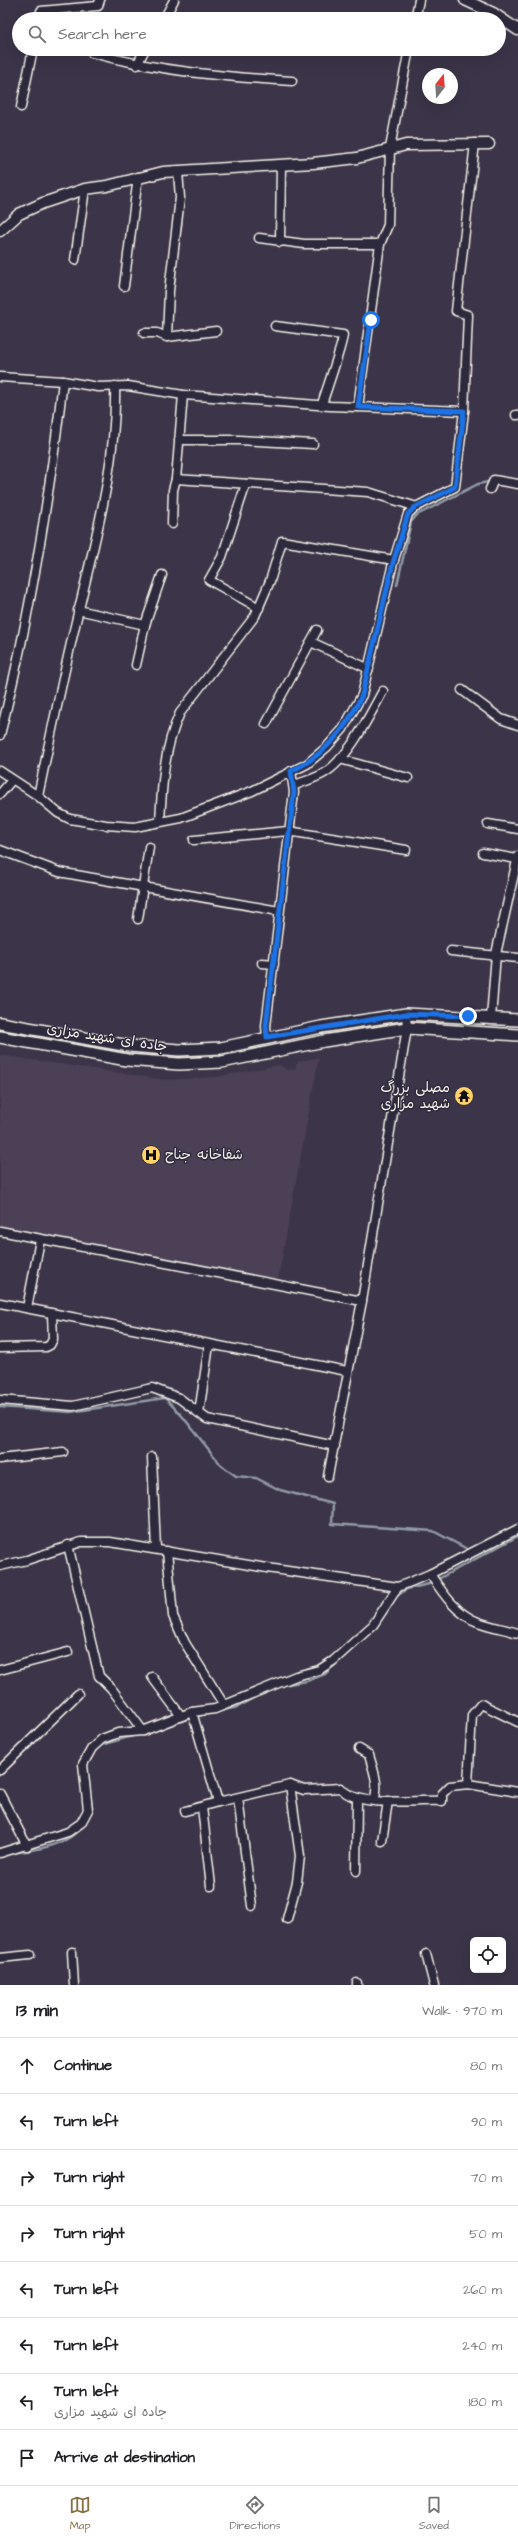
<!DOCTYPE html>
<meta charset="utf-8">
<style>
body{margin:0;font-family:"Architects Daughter","Playpen Sans Arabic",sans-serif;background:#f2f2f2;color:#202124}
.controls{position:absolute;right:12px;bottom:12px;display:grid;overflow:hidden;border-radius:6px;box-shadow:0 4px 16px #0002}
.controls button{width:36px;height:36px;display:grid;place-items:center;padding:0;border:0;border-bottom:1px solid #e0e0e0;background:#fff;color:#202124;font:20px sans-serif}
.compass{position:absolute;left:422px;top:68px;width:36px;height:36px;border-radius:50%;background:#fff;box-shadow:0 4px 16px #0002;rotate:17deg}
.stop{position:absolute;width:12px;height:12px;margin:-9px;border:3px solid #1a73e8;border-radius:50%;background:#fff}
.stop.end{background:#1a73e8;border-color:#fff;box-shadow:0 1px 4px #0008}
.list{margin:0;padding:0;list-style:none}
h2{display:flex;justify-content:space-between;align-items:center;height:52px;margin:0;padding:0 16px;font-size:17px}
h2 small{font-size:13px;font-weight:400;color:#757577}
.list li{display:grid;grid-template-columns:26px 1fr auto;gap:12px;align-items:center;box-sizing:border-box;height:56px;padding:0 16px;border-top:1px solid #e0e0e0}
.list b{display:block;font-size:15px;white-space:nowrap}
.list p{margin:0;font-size:13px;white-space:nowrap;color:#757577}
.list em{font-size:13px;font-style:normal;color:#757577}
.icon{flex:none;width:22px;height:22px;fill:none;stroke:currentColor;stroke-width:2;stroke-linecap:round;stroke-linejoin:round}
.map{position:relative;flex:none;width:518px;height:1985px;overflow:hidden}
.search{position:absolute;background:#fff;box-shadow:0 4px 16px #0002;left:12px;right:12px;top:12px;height:44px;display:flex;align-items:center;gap:10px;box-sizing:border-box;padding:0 14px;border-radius:22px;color:#757577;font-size:15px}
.sheet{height:500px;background:#fff}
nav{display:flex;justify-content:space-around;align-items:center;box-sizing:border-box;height:56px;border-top:1px solid #e0e0e0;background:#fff;font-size:11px;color:#757577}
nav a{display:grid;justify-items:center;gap:2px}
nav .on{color:#847042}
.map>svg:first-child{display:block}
.built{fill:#4c4056}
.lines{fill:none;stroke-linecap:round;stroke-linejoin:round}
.stream{stroke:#919ba6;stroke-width:2.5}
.minor-casing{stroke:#f4f1e8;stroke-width:11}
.tertiary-casing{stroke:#f4f1e8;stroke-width:13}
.secondary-casing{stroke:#f4f1e8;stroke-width:14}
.minor{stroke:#2f2a3d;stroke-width:8}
.tertiary{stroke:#2f2a3d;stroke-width:10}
.secondary{stroke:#2f2a3d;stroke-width:11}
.route{stroke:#1a73e8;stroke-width:5}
.labels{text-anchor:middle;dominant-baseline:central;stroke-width:3;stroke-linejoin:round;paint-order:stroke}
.street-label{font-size:14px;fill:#f4f1e8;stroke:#2f2a3d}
.poi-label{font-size:14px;fill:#f4f1e8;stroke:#2f2a3d;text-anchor:end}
</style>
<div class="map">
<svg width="518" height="1985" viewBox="0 0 518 1985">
<rect width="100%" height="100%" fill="#3c3448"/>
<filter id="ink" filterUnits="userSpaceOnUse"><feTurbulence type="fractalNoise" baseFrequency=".025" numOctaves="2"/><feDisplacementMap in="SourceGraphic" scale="8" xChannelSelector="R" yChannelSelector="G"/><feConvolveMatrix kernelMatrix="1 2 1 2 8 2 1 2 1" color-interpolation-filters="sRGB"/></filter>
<g filter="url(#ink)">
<polygon class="built" points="0,1055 166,1080 216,1077 279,1065 287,1070 295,1069 297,1062 319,1057 277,1285 0,1230"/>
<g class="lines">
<g class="stream">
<polyline points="397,585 411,522 417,515 478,484 493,481"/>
<polyline points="0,1407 70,1412 165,1398 183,1417 221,1465 236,1476 256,1478 280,1490 333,1504 332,1524 433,1531 471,1551"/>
<polyline points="394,1598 407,1589 429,1584 518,1536"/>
<polyline points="283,1685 307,1681 325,1674 367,1635"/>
<polyline points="145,1734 193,1717 238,1707 256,1696"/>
<polyline points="101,1745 136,1735"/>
<path d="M12,1853C34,1850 68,1846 82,1826"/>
</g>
<g class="minor-casing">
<g id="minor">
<polyline points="39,19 41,11 98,6 100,0"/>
<polyline points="164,19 174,0"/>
<polyline points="415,19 419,0"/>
<path d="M92,53C158,71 224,77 292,81"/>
<polyline points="137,65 145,49"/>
<polyline points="21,107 33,49"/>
<polyline points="259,238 304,244 380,244"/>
<polyline points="280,242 281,165"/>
<polyline points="75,260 85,189"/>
<polyline points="124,286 138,177"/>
<path d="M275,326L343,335C344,340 325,394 322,404"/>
<polyline points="144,333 157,333 167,337 216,331"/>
<polyline points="167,337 169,291 180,198 178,171"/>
<polyline points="0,377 63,381 98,387 128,386 183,395 212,397 330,406 464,411"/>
<polyline points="358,407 380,244 388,225 390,148 409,49"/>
<polyline points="516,415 518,415"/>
<polyline points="179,440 239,440 313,444"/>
<polyline points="176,479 368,492 417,507"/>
<polyline points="246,484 222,557 209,580 259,608"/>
<polyline points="490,489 494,480 518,484"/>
<polyline points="172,524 173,490 176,479 183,395"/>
<polyline points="78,610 145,625"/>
<polyline points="311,642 369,669"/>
<polyline points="136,665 145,625 162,575"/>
<polyline points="462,690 501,719 518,725"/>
<polyline points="266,724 317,630"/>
<path d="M0,735C30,618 49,500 63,381"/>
<polyline points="340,759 408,778"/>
<polyline points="0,771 38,796 58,813 70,819 106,825 135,827 181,818 252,791 307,764 327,747 343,729 362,695 393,563 408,514 414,508 455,487 464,411 468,315 456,311 475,143"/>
<path d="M295,785C305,781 317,778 326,772C350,756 369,716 383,691"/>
<polyline points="0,794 12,780"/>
<path d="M38,796C51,734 64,671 79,609C96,536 117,462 115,386"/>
<path d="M160,822C162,784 164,748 180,713L255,616L270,581L282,541L394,560"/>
<polyline points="488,824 518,829"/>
<polyline points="194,840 288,831 406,850"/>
<polyline points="0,850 59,872 279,911"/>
<polyline points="483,853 517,859"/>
<polyline points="138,919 149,847"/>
<polyline points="451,951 518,958"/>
<polyline points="262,963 274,964"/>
<polyline points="491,1018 496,954 518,856"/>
<polyline points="267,1037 266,1026 294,792 291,771"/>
<polyline points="0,1231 362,1301"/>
<polyline points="0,1303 347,1371"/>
<polyline points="27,1308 40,1240"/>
<polyline points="0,1348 46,1347 50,1345 53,1339 52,1314"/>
<polyline points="0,1400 73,1406 152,1388 179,1398 207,1419 335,1446"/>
<polyline points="199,1413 209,1345"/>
<polyline points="152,1457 156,1549"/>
<polyline points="0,1459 63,1452"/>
<polyline points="328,1476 362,1301 407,1028 406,1014"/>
<polyline points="68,1545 99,1676 111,1688 143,1731"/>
<polyline points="167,1551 173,1616 185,1643 224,1705"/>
<polyline points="0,1566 27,1560 81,1542 110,1542 267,1568 398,1587"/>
<path d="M430,1574C442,1592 456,1614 478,1622C491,1627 505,1629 518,1633"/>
<polyline points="0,1670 68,1652"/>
<polyline points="152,1677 181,1716"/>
<path d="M192,1712L218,1802L290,1785L304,1790L341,1788C357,1809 416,1799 442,1801V1794L450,1786L468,1784L518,1792"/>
<path d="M359,1749L369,1755C373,1769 380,1786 374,1800"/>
<polyline points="0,1770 78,1694"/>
<polyline points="468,1784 472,1715 481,1704 518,1722"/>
<polyline points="0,1794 27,1846"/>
<polyline points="238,1798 252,1906"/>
<polyline points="202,1807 211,1886"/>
<polyline points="185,1811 218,1802"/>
<polyline points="382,1841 388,1801"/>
<polyline points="0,1853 68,1832 81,1823 88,1810 83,1764 92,1748 102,1739 118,1733 143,1731 192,1712 215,1709 296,1676 319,1670 333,1661 373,1625 398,1587 430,1574 518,1529"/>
<polyline points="356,1871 357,1800"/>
<polyline points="287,1919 297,1882 300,1856 290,1785"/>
<polyline points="72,1952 74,1985"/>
<polyline points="426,1954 434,1985"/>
<polyline points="0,1958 30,1955"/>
<polyline points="357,1983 357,1985"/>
</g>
</g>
<g class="tertiary-casing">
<g id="tertiary">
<polyline points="465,0 493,13 518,30"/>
<polyline points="0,231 19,214 43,203 85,189 107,186 163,172 313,163 357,158 406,145 489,144"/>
</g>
</g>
<g class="secondary-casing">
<g id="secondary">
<polyline points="0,1023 129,1046 179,1050 221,1048 321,1027 406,1014 518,1020"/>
<polyline points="0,1037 127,1060 179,1064 222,1062 324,1041 407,1028 518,1035"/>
</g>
</g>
<use href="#minor" class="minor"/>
<use href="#tertiary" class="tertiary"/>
<use href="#secondary" class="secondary"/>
</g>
</g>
<g class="lines" filter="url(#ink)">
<path class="route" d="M371,320L358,407L464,411L455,487L414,508L408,514L393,563L362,695C347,728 324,756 291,771L294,792L266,1026L267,1037L406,1014L468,1016"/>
</g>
<defs>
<g id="temple-disc" transform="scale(1)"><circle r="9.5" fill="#ffd166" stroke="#2f2a3d"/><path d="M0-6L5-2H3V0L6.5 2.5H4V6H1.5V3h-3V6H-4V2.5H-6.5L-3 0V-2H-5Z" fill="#111"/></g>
<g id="hospital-disc" transform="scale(1)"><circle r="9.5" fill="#ffd166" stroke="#2f2a3d"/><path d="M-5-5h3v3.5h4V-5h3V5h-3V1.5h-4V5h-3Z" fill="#111"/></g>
</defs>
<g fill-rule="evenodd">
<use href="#temple-disc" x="464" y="1096"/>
<use href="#hospital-disc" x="151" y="1155"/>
</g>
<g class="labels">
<g class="street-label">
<text transform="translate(107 1038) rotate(9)">جاده ای شهید مزاری</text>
</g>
<g class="poi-label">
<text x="450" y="1088">مصلی بزرگ<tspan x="450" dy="16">شهید مزاری</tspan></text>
<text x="165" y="1155" text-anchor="start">شفاخانه جناح</text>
</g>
</g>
</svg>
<div class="controls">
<button><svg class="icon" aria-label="locate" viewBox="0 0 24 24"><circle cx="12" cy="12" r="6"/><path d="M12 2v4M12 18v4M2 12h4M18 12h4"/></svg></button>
</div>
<svg class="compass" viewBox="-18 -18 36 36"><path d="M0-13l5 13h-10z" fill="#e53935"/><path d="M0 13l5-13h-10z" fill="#757577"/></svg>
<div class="stop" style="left:371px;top:320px"></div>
<div class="stop end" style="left:468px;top:1016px"></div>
<div class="search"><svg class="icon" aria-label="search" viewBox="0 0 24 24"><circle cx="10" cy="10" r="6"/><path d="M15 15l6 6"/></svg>Search here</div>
</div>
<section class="sheet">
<h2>13 min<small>Walk · 970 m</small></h2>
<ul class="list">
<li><svg class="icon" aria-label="ahead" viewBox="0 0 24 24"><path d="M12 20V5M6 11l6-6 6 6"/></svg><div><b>Continue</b></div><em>80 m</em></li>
<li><svg class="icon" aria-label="left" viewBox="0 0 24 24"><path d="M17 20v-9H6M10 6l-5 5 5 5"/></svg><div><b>Turn left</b></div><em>90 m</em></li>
<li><svg class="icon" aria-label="right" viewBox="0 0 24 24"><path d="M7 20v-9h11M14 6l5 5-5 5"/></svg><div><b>Turn right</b></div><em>70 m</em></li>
<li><svg class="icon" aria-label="right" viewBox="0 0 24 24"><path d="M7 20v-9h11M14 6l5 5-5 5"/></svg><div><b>Turn right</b></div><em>50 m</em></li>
<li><svg class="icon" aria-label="left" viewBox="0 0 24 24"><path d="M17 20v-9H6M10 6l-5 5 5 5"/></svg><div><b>Turn left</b></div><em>260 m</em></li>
<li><svg class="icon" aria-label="left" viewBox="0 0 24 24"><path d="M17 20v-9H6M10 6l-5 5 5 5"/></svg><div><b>Turn left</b></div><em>240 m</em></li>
<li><svg class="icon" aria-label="left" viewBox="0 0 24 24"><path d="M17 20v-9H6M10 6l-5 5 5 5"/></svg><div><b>Turn left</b><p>جاده ای شهید مزاری</p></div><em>180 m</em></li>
<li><svg class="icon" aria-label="arrive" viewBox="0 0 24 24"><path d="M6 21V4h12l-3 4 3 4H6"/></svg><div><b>Arrive at destination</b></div></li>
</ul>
</section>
<nav>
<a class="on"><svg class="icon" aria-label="map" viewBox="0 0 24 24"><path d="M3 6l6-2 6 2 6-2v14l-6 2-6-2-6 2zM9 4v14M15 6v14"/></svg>Map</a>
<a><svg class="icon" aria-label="directions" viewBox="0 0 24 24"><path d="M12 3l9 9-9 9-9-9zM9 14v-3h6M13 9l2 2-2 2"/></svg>Directions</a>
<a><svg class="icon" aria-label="saved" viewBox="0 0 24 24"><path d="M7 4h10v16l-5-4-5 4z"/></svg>Saved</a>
</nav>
